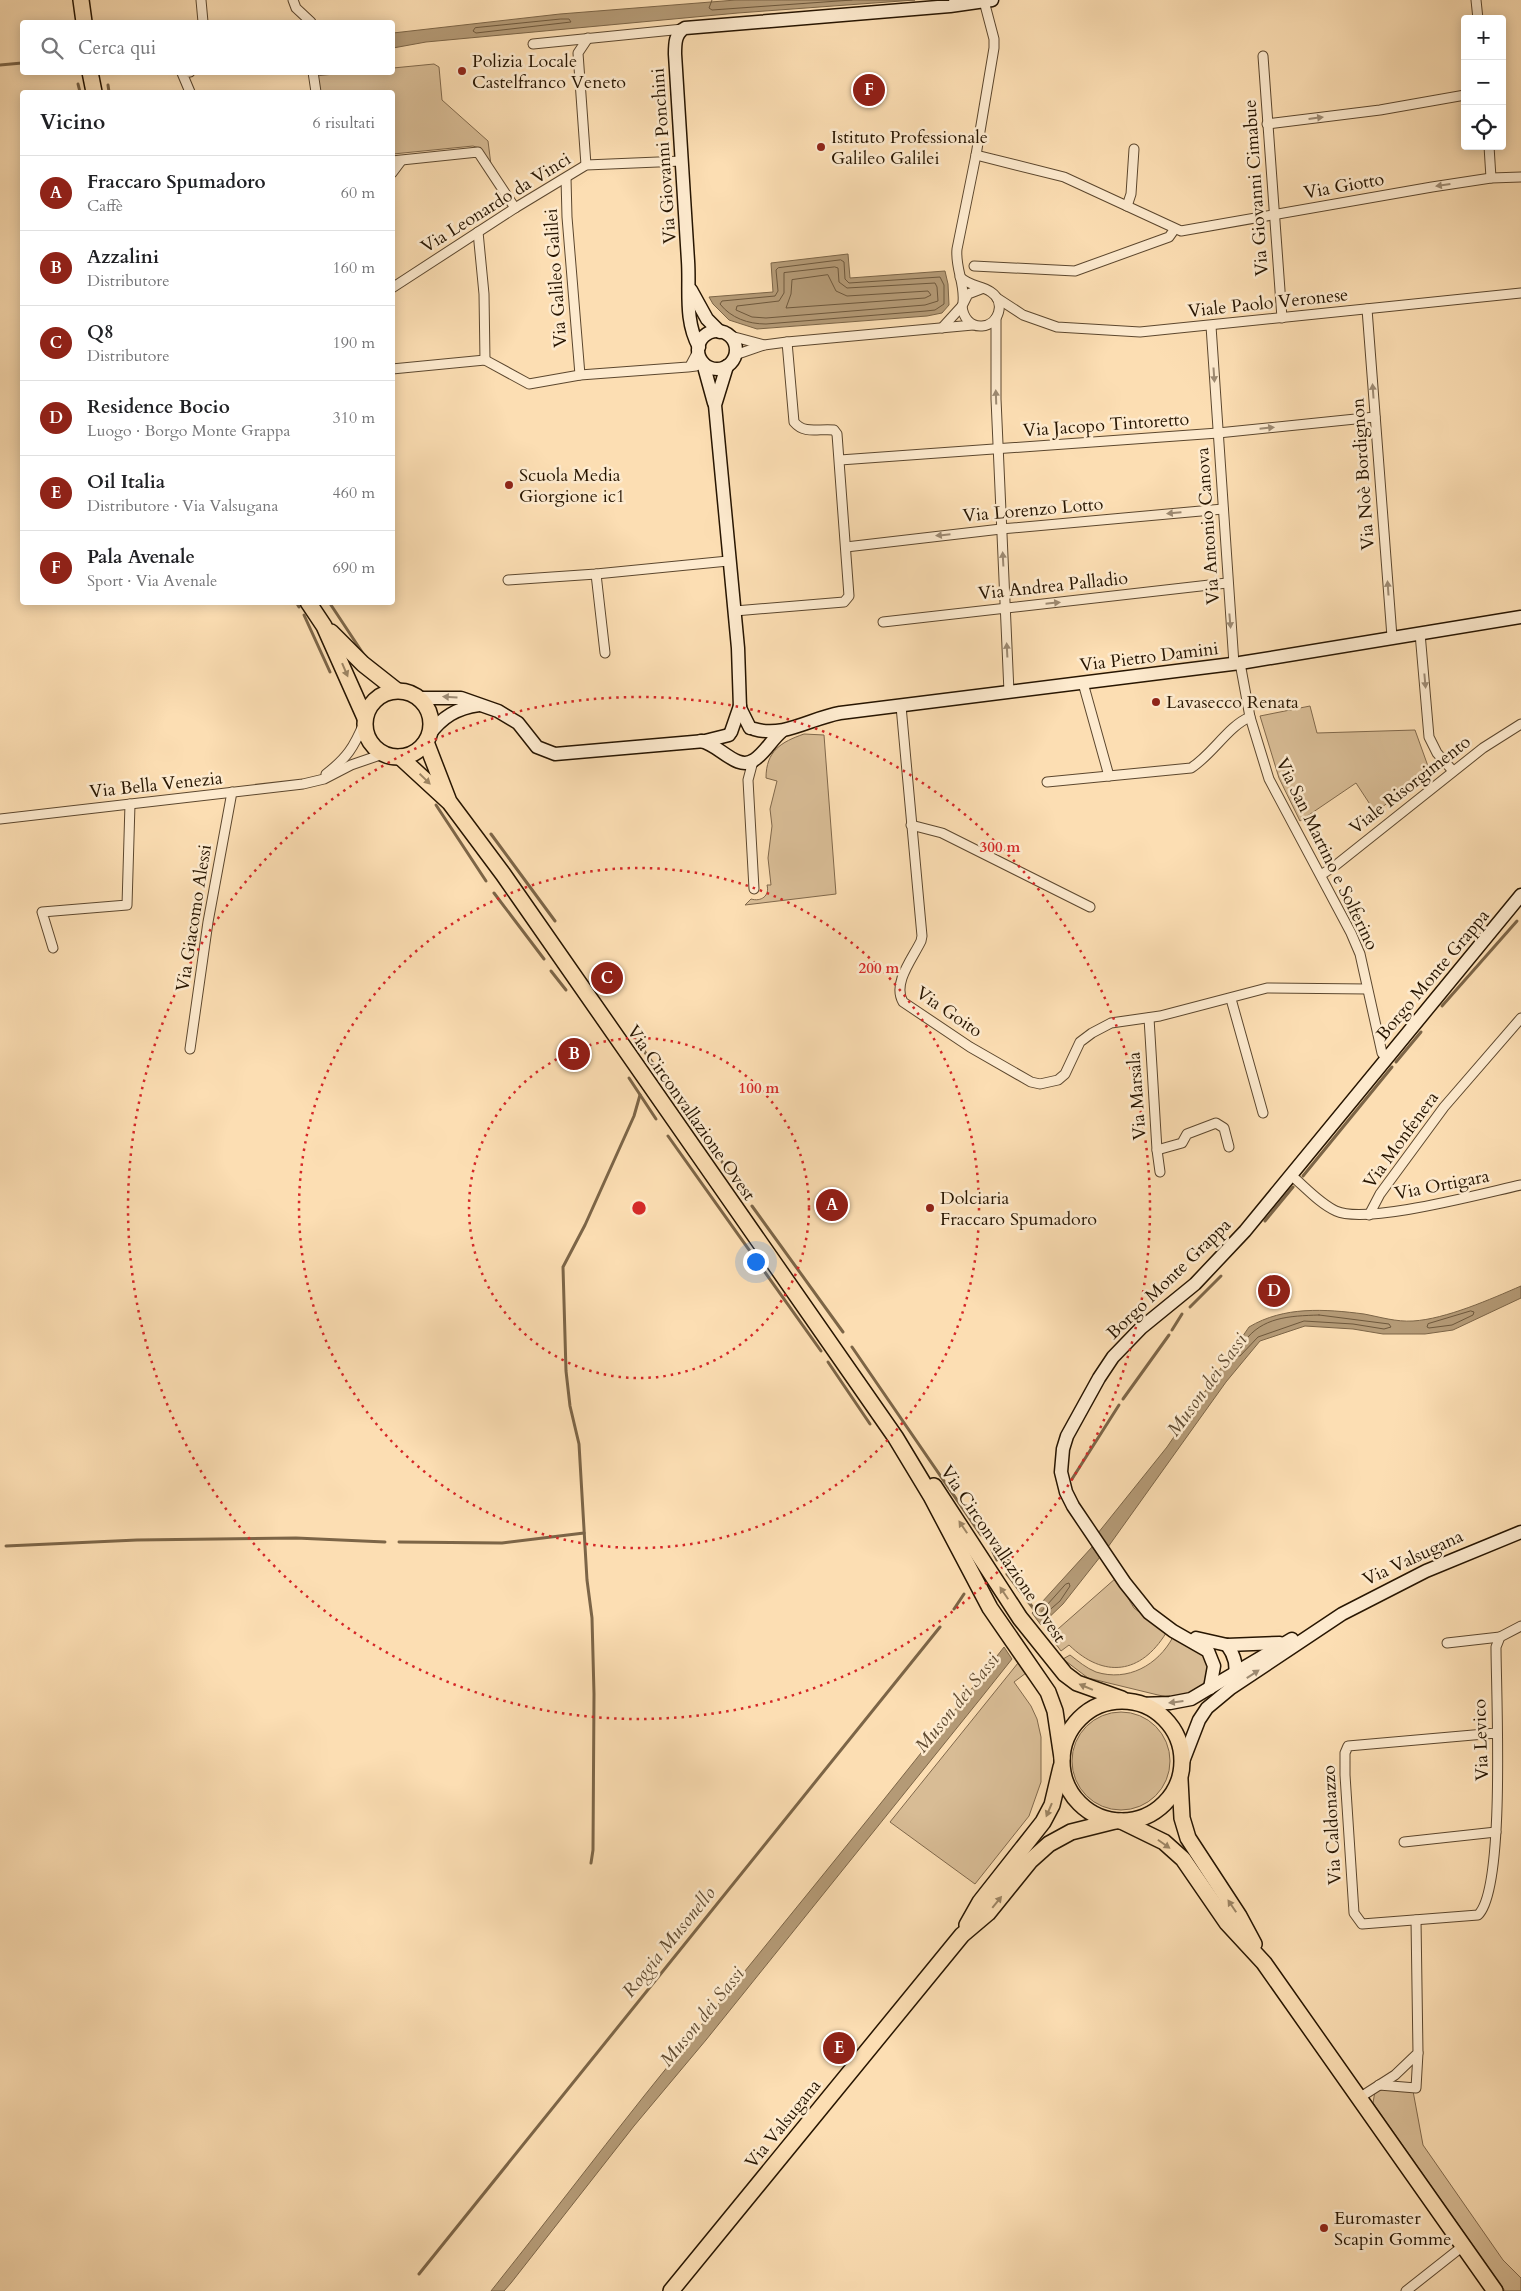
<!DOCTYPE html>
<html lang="it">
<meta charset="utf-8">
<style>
body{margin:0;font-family:Cardo,serif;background:#f6f6f6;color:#202124}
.controls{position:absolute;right:15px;top:15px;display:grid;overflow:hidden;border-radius:5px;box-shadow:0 2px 12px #0003}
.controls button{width:45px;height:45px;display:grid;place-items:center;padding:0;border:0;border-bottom:1px solid #e0e0e0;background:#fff;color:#202124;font:25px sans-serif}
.you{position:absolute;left:755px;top:1261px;width:18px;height:18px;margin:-12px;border:4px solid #fff;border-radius:50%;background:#1a73e8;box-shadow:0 0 0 8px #1a73e833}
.badge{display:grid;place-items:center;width:32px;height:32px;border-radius:50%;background:#8f2418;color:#fff;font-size:16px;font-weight:700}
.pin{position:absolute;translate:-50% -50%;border:2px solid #fff;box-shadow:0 1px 5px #0006}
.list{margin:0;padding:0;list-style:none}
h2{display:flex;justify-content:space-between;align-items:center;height:65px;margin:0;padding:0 20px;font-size:21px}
h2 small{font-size:16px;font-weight:400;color:#757577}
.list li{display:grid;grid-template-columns:32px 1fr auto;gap:15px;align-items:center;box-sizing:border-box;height:75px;padding:0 20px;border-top:1px solid #e0e0e0}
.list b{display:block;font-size:19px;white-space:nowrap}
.list p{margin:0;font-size:16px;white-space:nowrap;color:#757577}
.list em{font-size:16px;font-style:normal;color:#757577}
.icon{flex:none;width:28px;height:28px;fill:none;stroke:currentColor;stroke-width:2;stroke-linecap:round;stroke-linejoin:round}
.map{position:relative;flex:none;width:1521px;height:2291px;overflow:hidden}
.search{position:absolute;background:#fff;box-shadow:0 2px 12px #0003;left:20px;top:20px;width:375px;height:55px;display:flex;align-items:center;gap:12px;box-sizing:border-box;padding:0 18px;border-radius:5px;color:#757577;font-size:19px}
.panel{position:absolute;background:#fff;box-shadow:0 2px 12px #0003;left:20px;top:90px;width:375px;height:515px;border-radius:5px}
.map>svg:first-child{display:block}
.green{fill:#d8bc95;stroke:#80684b}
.water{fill:#b49a76;stroke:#7c6547}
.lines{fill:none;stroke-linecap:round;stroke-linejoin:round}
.shore{stroke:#6e583c;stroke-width:1}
.stream{stroke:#7c6547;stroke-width:3}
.street-casing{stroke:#5c472e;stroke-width:11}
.secondary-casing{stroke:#271501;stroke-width:15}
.primary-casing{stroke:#271501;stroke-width:18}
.street{stroke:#fdeace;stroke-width:9}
.secondary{stroke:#fdeace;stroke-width:12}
.primary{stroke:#fcdeb3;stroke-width:15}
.oneway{fill:#9d8a72}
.oneway2{fill:#9c8463}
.ring{fill:none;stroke:#d62828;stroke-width:2.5;stroke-dasharray:2.5 5}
.poi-dot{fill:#8f2418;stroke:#fdeace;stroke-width:2}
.labels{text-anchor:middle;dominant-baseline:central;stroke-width:5;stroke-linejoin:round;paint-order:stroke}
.poi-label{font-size:18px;fill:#271501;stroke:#fdeace;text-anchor:start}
.street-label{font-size:18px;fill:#271501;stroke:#fdeace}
.water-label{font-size:19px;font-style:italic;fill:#5f4a30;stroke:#fdeace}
.centre{fill:#d62828;stroke:#fdeace;stroke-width:2.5}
.ring-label{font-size:15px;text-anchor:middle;font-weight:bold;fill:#d62828;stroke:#fdeace;stroke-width:5;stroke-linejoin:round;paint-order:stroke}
</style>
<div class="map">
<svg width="1521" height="2291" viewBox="0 0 1521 2291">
<rect width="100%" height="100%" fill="#fcdeb3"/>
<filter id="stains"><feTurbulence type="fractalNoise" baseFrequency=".004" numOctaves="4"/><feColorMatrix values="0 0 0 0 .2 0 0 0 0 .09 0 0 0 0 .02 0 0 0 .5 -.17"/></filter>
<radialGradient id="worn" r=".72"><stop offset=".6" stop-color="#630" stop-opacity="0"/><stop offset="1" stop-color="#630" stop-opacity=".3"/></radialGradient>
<g class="green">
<polygon points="434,64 439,67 442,100 488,141 491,165 479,148 473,146 393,154 392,92 317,92 316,76 352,72 392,72 393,68"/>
<polygon points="1310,706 1317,733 1415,730 1429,769 1428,774 1375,812 1356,783 1300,821 1279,778 1260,716"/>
<path d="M804,734L824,735L836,894L745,905L751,899C761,902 770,896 767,885H771L768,858L772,826L770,809L777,781L766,778C766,751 781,742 804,734Z"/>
<path d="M1116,1578L1134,1608L1166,1633C1141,1674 1104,1679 1069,1645L1061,1651L1050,1636Z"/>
<path d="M1173,1637L1201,1650L1209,1664L1205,1684L1187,1695L1173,1698L1158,1695L1088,1678L1063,1659L1070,1655C1078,1661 1086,1668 1096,1672C1128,1682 1158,1665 1173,1637Z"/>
<polygon points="1018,1663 1026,1673 1014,1682 1031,1706 1037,1719 1041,1737 1041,1782 1029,1816 975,1884 890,1822"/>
<circle cx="1121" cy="1761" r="49"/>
<polygon points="1390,2088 1413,2091 1423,2145 1503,2260 1521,2278 1521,2291 1505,2291 1373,2103 1375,2091"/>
</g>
<g class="water">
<polygon points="736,0 915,0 738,13 426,42 393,48 393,33 560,14"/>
<polygon points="848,254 850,278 945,271 948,284 949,305 942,313 927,316 757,329 729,320 713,304 709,297 773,292 771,263"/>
<path d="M1521,1286V1298L1453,1330L1425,1334H1383L1353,1329L1305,1326L1260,1341L1226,1382L1108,1547L1098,1533L1167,1447L1249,1327C1284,1306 1325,1309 1364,1314C1380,1317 1396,1322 1413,1321C1446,1319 1491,1299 1521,1286Z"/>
<polygon points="1092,1547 1100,1557 1063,1604 1041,1625 1032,1613"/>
<path d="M1004,1647L1012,1659L981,1698L706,2040L634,2126L511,2283L504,2291H491C543,2226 593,2160 644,2096C764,1946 887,1799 1004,1647Z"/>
</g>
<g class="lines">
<g class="shore">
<polyline points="712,0 709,8 712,10 852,0"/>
<polygon points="561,19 569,19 571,22 476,33 473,31 475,28"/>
<path d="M841,260L844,262L845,279L849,283L940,277L944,285V304L935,310L926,311L766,324C748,324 731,318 720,304L722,301L775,296L778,291L776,270L778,268Z"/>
<polygon points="835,267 838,268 839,282 847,288 935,283 937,287 938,301 925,305 766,318 752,317 736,310 737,306 779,301 784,293 784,273"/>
<polygon points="828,275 836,291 847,296 928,291 931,295 925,298 786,308 791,294 792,280"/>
<polygon points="1471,1311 1474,1312 1473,1315 1452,1325 1429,1328 1427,1327 1428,1324"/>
<path d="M1319,1315L1389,1324L1391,1327L1384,1329L1353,1324L1304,1321L1258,1337L1240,1356L1236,1355C1237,1350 1241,1347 1244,1342C1262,1317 1289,1316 1319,1315Z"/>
<polygon points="1066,1584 1069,1583 1070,1586 1060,1601 1045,1614 1042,1614 1042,1611"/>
</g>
<g class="stream">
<polyline points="0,65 22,63"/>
<polyline points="78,84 80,92"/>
<polyline points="108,85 109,92"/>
<polyline points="296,602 299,607"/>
<polyline points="329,602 366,658"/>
<polyline points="304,615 330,672"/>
<polyline points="436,805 486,881"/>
<polyline points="491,834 555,921"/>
<polyline points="494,893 544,959"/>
<polyline points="551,971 566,990"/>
<polyline points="1442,1006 1517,921"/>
<polyline points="636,1040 671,1088"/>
<polyline points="1396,1062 1421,1032"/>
<polyline points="629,1078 656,1119"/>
<polyline points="679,1100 741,1189"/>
<polyline points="668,1136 821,1351"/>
<polyline points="1303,1176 1392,1067"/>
<polyline points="752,1206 843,1332"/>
<polyline points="1265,1221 1293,1187"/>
<polyline points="1190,1307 1221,1276"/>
<polyline points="1172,1330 1182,1314"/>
<polyline points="852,1347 981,1535"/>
<polyline points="828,1362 870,1424"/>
<polyline points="1123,1399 1169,1335"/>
<polyline points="1072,1479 1119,1405"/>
<polyline points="399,1542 502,1543 584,1533"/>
<polyline points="6,1546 137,1540 296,1538 385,1542"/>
<polyline points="992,1550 997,1560"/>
<polyline points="1007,1574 1037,1613"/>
<polyline points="954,1609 964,1594"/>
<polyline points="591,1863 593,1850 594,1694 592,1618 587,1580 579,1444 570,1406 566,1371 563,1267 585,1225 634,1116 640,1095"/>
<polyline points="419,2274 940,1627"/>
</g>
<g class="street-casing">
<g id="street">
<polyline points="201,0 203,22"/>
<polyline points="293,0 296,8 311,22"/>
<polyline points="1476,0 1478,19"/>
<polyline points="533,44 683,29"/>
<polyline points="1263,56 1282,318"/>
<polyline points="190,72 182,73 190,92"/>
<polyline points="313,72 316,92"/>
<polyline points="1267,124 1380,110 1465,95"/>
<polyline points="1489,146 1491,178"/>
<polyline points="976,155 1064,177 1181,231 1432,187 1491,178 1521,177"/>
<polyline points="392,161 478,152 515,208"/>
<polyline points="586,165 578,53 588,38"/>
<polyline points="392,173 401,161"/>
<polyline points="566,178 567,217 580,375"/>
<polyline points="1127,206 1131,194 1134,149"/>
<polyline points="478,232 484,294 485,360"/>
<polyline points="974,266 1075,271 1169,237 1174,230"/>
<path d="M960,277C971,287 981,285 991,292C1006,302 999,325 982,326C970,327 963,317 962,306L968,294L981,289"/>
<polyline points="392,288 515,208 586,165 682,161"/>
<polyline points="997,298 1023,315 1057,327 1140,332 1521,293"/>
<path d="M963,302C965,283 955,268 957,249L976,155L994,48V39L984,1"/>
<polyline points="1367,309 1392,637"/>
<polyline points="996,318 996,399 1009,692"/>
<polyline points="1211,326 1234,664"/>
<polyline points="942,328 962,306"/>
<polyline points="727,335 764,345"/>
<polyline points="735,355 764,345 787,342 973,325"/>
<polyline points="690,366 698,351"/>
<polyline points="392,369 485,360 529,384 580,375 688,367 696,366 702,362"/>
<polyline points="840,460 1218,433 1375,417"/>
<polyline points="846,547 1001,529 1223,509"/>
<polyline points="596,574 605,653"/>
<polyline points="508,580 596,574 728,561"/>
<path d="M735,611L844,602L849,596L837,434L834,430C819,428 805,435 794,422L787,342"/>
<polyline points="883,622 1227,583"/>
<polyline points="1420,633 1429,737 1437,753 1453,771"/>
<polyline points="1240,663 1250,717 1269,779 1351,933 1360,954 1382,1053 1386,1058"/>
<polyline points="1083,683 1109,776"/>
<path d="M901,706L922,936L921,941C913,958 892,983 903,1002L970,1047L1031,1082L1040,1084L1058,1080L1065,1074L1080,1042L1092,1033L1111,1023L1160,1016L1267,988L1367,989"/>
<polyline points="753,761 748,780 754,889"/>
<path d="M326,774C347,758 354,747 364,723"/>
<path d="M1047,782L1191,768C1213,754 1228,726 1250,717"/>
<polyline points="0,819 303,784 324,779 351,765 383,754"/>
<polyline points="911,825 942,833 1090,907"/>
<polyline points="1321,875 1336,865 1483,748 1521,724"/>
<polyline points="53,948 42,912 127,905 130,804"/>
<polyline points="1231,999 1263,1113"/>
<polyline points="1149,1018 1157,1150 1160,1172"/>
<polyline points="190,1049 208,922 232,792"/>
<polyline points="1157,1150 1182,1143 1187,1134 1216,1123 1224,1128 1229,1147"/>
<path d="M1291,1175C1305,1187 1320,1204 1336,1211C1366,1225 1484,1193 1521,1185"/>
<polyline points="1369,1215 1380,1194 1444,1107 1521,1018"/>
<polyline points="1447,1643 1500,1637"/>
<path d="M1496,1733L1348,1746L1345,1753V1775L1354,1913L1362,1924L1478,1915C1506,1889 1496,1692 1496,1647L1500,1637L1521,1626"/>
<polyline points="1404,1842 1496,1832"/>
<polyline points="1379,2085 1416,2088 1418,2053"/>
<polyline points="1359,2098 1395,2075 1418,2053 1416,1920"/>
<polyline points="1406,2291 1463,2246"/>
</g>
</g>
<g class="secondary-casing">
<g id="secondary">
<polyline points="691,290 707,319 720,332"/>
<circle cx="717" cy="350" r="19"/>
<path d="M699,347C684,320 690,290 688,261C684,192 679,123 675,54C675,44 675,33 685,28L950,6L992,0"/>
<polyline points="703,363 714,403"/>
<polyline points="727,366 715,405 738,648 740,708 750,728"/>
<polyline points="420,698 461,698 498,711 518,723 537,747 555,754 705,741 729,735"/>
<path d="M754,729C784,738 811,718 840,713L1240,663L1521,617"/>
<polyline points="731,732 740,706"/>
<path d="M429,735C442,717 457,708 479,705"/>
<path d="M701,741C719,744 737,772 754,760C765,753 772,739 782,731"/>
<polyline points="1196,1638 1227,1645 1280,1643"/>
<path d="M1227,1645C1235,1656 1238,1666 1234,1678"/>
<polyline points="1210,1688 1214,1666 1208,1651 1173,1631 1149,1613 1125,1583 1073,1506 1066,1492 1061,1472 1063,1449 1067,1436 1099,1378 1113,1357 1141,1328 1195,1284 1245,1231 1521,895"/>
<polyline points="1139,1704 1170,1703 1191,1699 1292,1639"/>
<polyline points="1182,1764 1199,1720 1207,1708 1231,1688 1342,1614 1426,1571 1521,1532"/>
</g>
</g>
<g class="primary-casing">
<g id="primary">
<polyline points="81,0 84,22"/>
<polyline points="90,72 94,92"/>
<polyline points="308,602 324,626 365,718"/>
<polyline points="331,632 363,664 396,690"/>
<circle cx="398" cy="724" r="33"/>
<polyline points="426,742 448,799"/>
<polyline points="400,757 450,803 503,874 896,1438 931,1496 990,1608 1048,1692 1055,1711 1062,1758"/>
<polyline points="934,1486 1020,1618 1065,1674 1077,1683 1122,1699"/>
<circle cx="1122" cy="1761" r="60"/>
<polyline points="1180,1780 1182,1818 1188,1838 1239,1916 1254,1944"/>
<polyline points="1121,1821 1164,1842 1183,1859 1227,1923 1264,1963 1495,2291"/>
<polyline points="967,1925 980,1902 1043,1822 1052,1805 1061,1767"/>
<polyline points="671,2291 962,1935 988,1913 1030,1861 1049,1844 1071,1832 1115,1821"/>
</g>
</g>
<use href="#street" class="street"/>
<use href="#secondary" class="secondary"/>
<use href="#primary" class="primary"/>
</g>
<defs><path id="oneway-solid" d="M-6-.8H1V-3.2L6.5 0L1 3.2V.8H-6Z" transform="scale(1.25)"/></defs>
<g class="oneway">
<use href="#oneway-solid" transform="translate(1316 118) rotate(-7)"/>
<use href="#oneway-solid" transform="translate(1443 185) rotate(172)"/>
<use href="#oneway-solid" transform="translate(1214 375) rotate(86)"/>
<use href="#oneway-solid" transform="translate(1373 391) rotate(-94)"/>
<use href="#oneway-solid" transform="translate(996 397) rotate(-92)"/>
<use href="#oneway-solid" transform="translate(1267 428) rotate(-6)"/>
<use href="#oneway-solid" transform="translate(1174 513) rotate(175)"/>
<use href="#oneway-solid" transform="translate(943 535) rotate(174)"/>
<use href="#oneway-solid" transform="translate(1003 559) rotate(-93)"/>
<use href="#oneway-solid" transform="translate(1388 588) rotate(-94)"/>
<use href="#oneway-solid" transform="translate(1053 603) rotate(-6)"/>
<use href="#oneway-solid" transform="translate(1230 621) rotate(85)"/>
<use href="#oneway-solid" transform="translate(1007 650) rotate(-93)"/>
<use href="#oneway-solid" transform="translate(1425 681) rotate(85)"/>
<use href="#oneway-solid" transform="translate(450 697) rotate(-177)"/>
<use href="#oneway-solid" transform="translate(1253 1674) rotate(-33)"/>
<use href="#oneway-solid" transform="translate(1176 1702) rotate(173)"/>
</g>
<g class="oneway2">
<use href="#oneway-solid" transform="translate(345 670) rotate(67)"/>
<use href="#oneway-solid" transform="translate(425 779) rotate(44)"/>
<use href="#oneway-solid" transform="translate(963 1527) rotate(-124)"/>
<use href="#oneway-solid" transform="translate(1004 1593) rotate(-124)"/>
<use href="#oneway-solid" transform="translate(1086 1687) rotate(-157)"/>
<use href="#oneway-solid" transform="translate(1049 1810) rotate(113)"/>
<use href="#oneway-solid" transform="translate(1164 1844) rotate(35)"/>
<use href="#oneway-solid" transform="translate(997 1902) rotate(-51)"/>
<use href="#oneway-solid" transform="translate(1232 1906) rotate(-124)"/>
</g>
<g class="ring">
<circle cx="639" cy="1208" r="170"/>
<circle cx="639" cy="1208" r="340"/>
<circle cx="639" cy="1208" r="511"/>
</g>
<g class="poi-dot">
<circle cx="462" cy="71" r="5"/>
<circle cx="821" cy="147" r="5"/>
<circle cx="509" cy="485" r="5"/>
<circle cx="1156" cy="702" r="5"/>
<circle cx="930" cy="1208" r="5"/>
<circle cx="1324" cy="2228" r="5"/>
</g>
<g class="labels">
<g class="poi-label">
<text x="472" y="61">Polizia Locale<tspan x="472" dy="21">Castelfranco Veneto</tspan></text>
<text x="831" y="137">Istituto Professionale<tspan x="831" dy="21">Galileo Galilei</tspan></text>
<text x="519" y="475">Scuola Media<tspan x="519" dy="21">Giorgione ic1</tspan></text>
<text x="1166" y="702">Lavasecco Renata</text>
<text x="940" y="1198">Dolciaria<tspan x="940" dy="21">Fraccaro Spumadoro</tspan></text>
<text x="1334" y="2218">Euromaster<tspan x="1334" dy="21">Scapin Gomme</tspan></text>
</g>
<g class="street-label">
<text transform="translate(664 156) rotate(-94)">Via Giovanni Ponchini</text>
<text transform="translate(1344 186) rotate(-10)">Via Giotto</text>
<text transform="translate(1256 188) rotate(-94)">Via Giovanni Cimabue</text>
<text transform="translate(496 203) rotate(-32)">Via Leonardo da Vinci</text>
<text transform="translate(556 278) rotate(-94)">Via Galileo Galilei</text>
<text transform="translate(1268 303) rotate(-6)">Viale Paolo Veronese</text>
<text transform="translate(1106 425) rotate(-4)">Via Jacopo Tintoretto</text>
<text transform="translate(1363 474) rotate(-94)">Via Noè Bordignon</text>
<text transform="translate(1033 510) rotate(-5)">Via Lorenzo Lotto</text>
<text transform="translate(1208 526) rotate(-94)">Via Antonio Canova</text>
<text transform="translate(1053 586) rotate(-6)">Via Andrea Palladio</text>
<text transform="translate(1149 657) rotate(-7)">Via Pietro Damini</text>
<text transform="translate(156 785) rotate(-6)">Via Bella Venezia</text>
<text transform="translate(1410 785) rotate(-38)">Viale Risorgimento</text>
<text transform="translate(1327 854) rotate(64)">Via San Martino e Solferino</text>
<text transform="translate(194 918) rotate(-81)">Via Giacomo Alessi</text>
<text transform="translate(1433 975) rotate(-50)">Borgo Monte Grappa</text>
<text transform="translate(949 1012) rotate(34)">Via Goito</text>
<text transform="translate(1137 1096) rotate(-94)">Via Marsala</text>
<text transform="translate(691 1113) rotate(55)">Via Circonvallazione Ovest</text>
<text transform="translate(1401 1140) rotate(-54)">Via Monfenera</text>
<text transform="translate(1442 1185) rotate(-11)">Via Ortigara</text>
<text transform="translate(1169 1279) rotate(-44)">Borgo Monte Grappa</text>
<text transform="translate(1003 1554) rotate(56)">Via Circonvallazione Ovest</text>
<text transform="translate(1413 1558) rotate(-25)">Via Valsugana</text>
<text transform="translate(1481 1740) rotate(-92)">Via Levico</text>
<text transform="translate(1332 1825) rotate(-93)">Via Caldonazzo</text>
<text transform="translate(783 2124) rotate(-51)">Via Valsugana</text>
</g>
<g class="water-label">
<text transform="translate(1207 1385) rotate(-54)">Muson dei Sassi</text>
<text transform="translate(957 1703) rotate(-51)">Muson dei Sassi</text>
<text transform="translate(669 1942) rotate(-51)">Roggia Musonello</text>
<text transform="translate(702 2017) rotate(-51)">Muson dei Sassi</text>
</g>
</g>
<circle cx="639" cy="1208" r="8" class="centre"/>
<g class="ring-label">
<text x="1000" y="852">300 m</text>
<text x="879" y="973">200 m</text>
<text x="759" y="1093">100 m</text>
</g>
<rect width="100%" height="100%" filter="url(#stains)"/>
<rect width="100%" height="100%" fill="url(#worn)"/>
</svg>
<div class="controls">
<button>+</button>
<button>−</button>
<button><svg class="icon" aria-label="locate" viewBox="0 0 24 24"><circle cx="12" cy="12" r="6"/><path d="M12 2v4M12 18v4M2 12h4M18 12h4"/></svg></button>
</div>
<div class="you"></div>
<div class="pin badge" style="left:832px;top:1205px">A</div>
<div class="pin badge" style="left:574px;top:1054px">B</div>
<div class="pin badge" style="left:607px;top:978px">C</div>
<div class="pin badge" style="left:1274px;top:1291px">D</div>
<div class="pin badge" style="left:839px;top:2048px">E</div>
<div class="pin badge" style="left:869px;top:90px">F</div>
<div class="search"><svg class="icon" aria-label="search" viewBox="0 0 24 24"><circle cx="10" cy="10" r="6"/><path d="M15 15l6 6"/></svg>Cerca qui</div>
<section class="panel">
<h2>Vicino<small>6 risultati</small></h2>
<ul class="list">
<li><span class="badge">A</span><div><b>Fraccaro Spumadoro</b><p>Caffè</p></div><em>60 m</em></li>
<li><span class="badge">B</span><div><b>Azzalini</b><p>Distributore</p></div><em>160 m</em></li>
<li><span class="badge">C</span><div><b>Q8</b><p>Distributore</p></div><em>190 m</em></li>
<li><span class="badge">D</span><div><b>Residence Bocio</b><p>Luogo · Borgo Monte Grappa</p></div><em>310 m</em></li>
<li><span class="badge">E</span><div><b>Oil Italia</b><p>Distributore · Via Valsugana</p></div><em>460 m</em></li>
<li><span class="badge">F</span><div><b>Pala Avenale</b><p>Sport · Via Avenale</p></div><em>690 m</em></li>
</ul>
</section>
</div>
